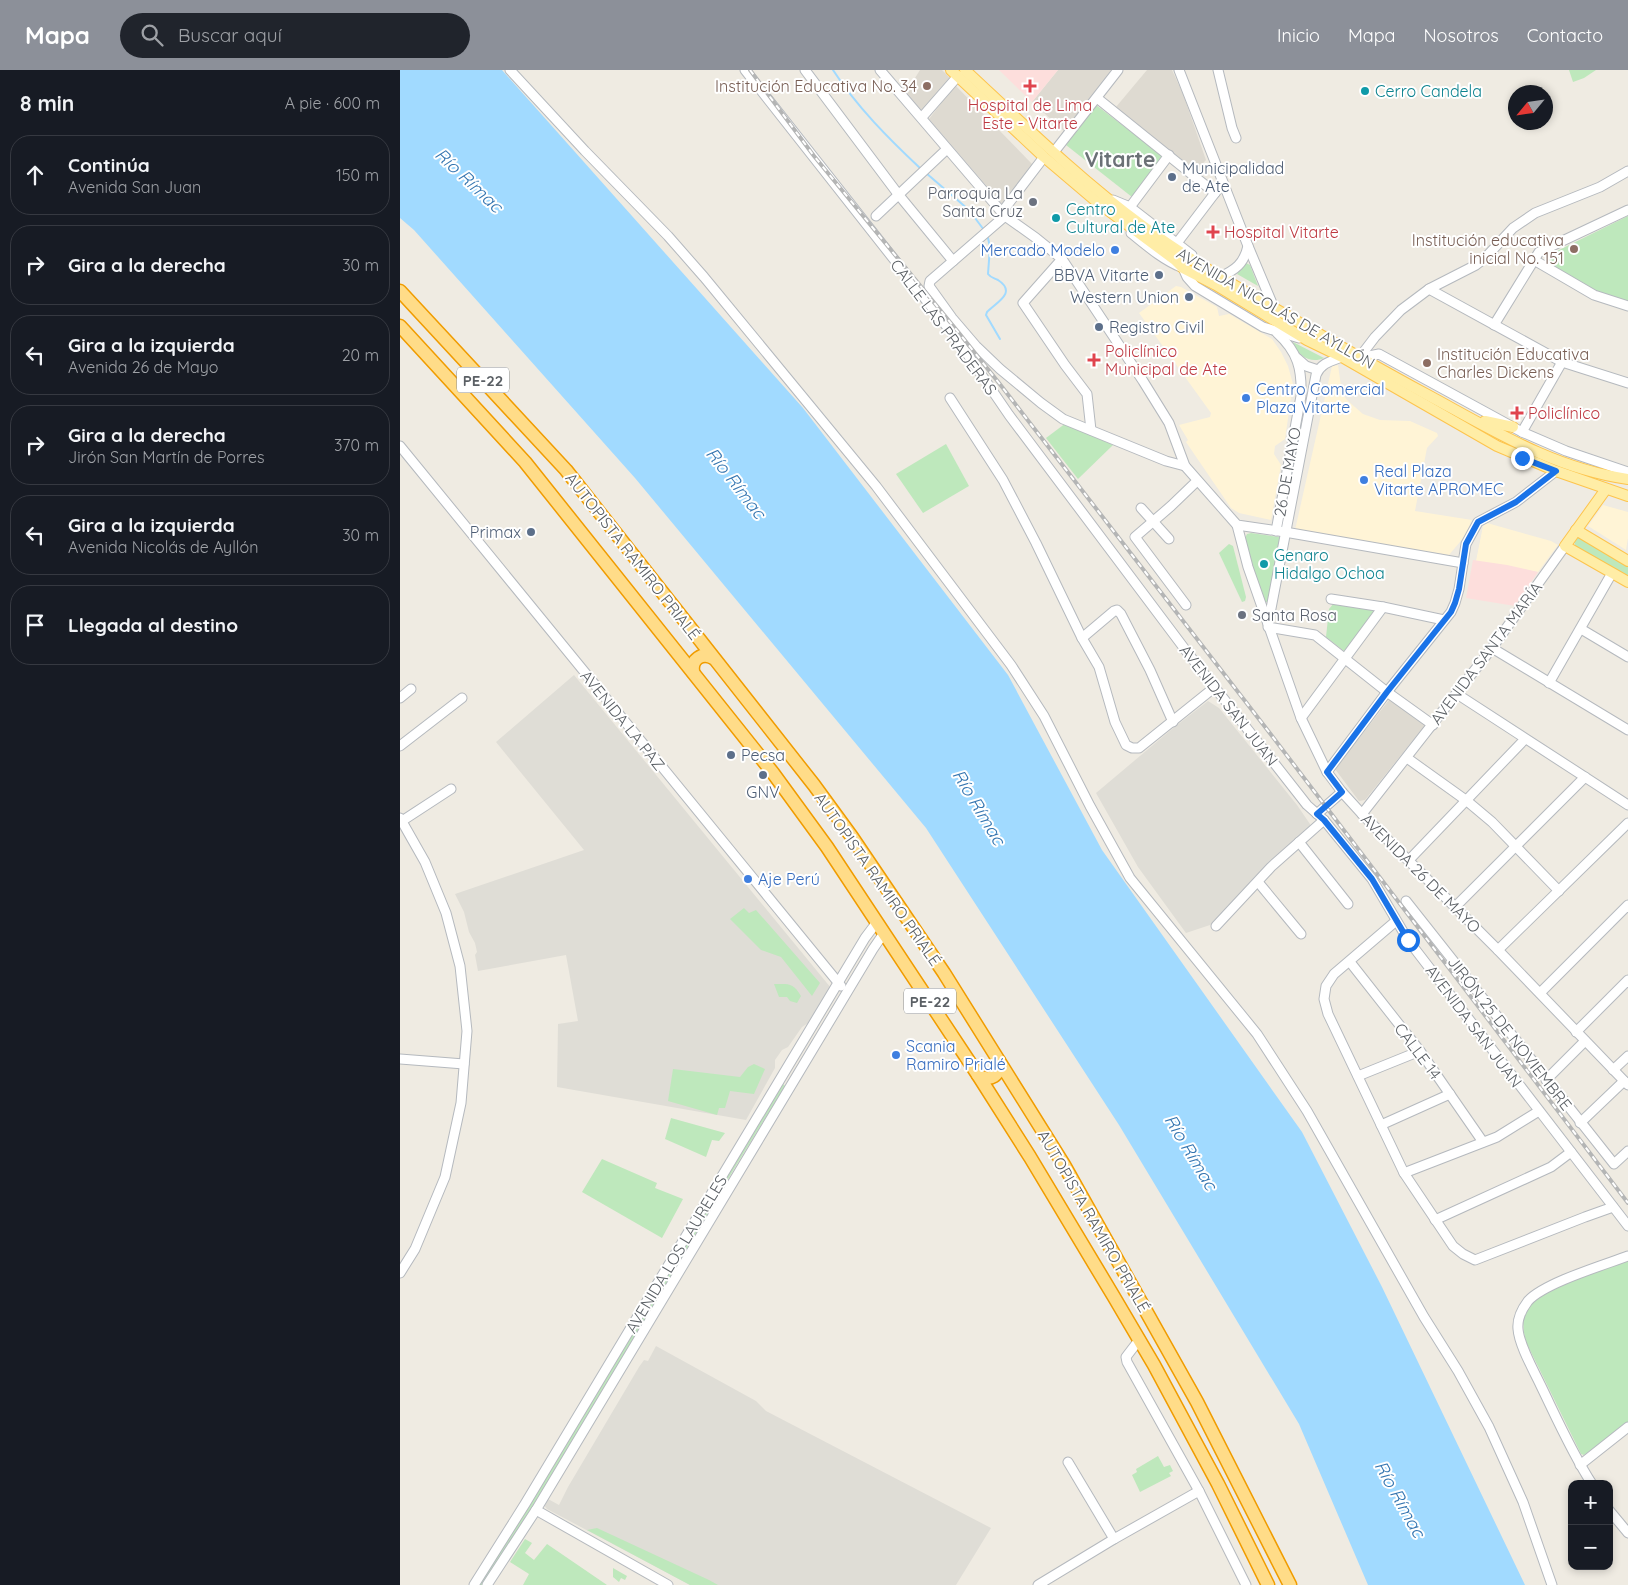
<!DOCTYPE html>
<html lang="es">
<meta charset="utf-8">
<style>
body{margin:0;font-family:Quicksand,sans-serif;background:#20242c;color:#f1f3f6}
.controls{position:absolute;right:15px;bottom:15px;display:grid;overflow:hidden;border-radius:10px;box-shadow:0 2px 8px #0003}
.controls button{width:45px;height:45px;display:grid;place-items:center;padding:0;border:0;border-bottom:1px solid #363941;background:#171b24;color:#f1f3f6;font:25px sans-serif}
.compass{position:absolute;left:1108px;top:15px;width:45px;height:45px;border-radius:50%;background:#171b24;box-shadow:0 2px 8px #0003;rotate:241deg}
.stop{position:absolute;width:15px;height:15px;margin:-11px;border:4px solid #1a73e8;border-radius:50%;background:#fff}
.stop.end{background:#1a73e8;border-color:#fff;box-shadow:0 1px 5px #0008}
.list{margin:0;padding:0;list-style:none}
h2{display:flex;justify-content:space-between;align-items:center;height:65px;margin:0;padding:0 20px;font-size:21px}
h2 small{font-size:16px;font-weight:400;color:#9ea1a6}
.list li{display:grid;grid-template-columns:32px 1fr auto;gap:15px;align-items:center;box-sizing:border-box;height:80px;margin:0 10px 10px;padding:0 10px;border:1px solid #363941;border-radius:20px}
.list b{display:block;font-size:19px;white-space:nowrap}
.list p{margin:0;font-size:16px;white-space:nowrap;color:#9ea1a6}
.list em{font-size:16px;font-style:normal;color:#9ea1a6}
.icon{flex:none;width:28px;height:28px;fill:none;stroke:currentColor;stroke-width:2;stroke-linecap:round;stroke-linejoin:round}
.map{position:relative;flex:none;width:1228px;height:1515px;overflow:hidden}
header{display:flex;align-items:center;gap:30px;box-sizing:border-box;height:70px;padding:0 25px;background:#8c9099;color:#fff}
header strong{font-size:24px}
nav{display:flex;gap:28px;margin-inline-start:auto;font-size:18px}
.search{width:350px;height:45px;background:#20242c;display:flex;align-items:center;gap:12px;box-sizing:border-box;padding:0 18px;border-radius:28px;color:#9ea1a6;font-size:19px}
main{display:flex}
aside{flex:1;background:#171b24}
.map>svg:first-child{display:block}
.commercial{fill:#fff4d6}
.industrial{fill:#dfddd6}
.education{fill:#dedad1}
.medical{fill:#fddedc}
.green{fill:#bee8bc}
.water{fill:#a1daff}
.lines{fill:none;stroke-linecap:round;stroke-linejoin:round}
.stream{stroke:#a1daff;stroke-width:2}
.minor-casing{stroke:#b5b9be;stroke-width:11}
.major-casing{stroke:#fdc44d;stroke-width:12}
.highway-casing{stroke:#f09c00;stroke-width:15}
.minor{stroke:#fff;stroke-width:9}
.major{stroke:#ffeda6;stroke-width:10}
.highway{stroke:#ffdc88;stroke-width:12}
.rail-casing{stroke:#b4b5b5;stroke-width:4}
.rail{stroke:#fff;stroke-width:2;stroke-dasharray:5.5;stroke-linecap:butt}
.route{stroke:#1a73e8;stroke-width:6}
.education-dot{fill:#8d6e63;stroke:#fff;stroke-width:2}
.health-dot{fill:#e0444e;stroke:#fff;stroke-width:2}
.culture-dot{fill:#0f9aa8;stroke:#fff;stroke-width:2}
.service-dot{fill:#5c6f8a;stroke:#fff;stroke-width:2}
.worship-dot{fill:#6b7280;stroke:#fff;stroke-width:2}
.shop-dot{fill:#3f7fe0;stroke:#fff;stroke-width:2}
.labels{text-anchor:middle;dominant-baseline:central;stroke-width:4;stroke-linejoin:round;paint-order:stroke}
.shield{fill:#fff;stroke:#8c8f92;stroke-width:1}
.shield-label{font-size:15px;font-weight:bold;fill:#5a5f64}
.education-label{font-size:16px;fill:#785e54;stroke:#fff;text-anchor:end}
.culture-label{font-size:16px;fill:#0d838f;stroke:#fff;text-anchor:start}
.health-label{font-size:16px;fill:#be3a42;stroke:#fff;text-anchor:start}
.service-label{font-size:16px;fill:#4e5e75;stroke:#fff;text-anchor:start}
.worship-label{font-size:16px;fill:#5b616d;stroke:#fff;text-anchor:end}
.shop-label{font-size:16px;fill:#366cbe;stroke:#fff;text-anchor:start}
.street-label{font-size:16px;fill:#5a5f64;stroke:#fff}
.water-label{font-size:18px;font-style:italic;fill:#3475b0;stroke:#fff}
.district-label{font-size:21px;font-weight:bold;fill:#6b7176;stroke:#fff}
</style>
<header>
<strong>Mapa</strong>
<div class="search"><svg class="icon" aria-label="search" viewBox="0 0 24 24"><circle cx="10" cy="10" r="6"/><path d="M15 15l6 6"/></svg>Buscar aquí</div>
<nav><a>Inicio</a><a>Mapa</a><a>Nosotros</a><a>Contacto</a></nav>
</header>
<main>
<aside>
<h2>8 min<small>A pie · 600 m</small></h2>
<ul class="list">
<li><svg class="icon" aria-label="ahead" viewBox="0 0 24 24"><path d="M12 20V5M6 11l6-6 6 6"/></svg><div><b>Continúa</b><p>Avenida San Juan</p></div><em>150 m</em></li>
<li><svg class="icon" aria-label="right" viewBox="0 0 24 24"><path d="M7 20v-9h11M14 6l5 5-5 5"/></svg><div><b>Gira a la derecha</b></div><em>30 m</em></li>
<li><svg class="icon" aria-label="left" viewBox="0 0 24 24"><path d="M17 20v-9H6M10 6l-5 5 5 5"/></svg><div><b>Gira a la izquierda</b><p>Avenida 26 de Mayo</p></div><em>20 m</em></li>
<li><svg class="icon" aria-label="right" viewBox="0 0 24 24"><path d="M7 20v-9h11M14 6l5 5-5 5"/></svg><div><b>Gira a la derecha</b><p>Jirón San Martín de Porres</p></div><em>370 m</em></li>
<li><svg class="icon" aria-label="left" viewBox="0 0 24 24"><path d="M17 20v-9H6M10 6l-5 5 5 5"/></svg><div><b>Gira a la izquierda</b><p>Avenida Nicolás de Ayllón</p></div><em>30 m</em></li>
<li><svg class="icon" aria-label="arrive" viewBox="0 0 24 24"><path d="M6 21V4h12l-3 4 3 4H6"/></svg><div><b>Llegada al destino</b></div></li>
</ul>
</aside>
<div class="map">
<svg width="1228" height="1515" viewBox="0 0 1228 1515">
<rect width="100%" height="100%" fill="#efebe2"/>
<g class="commercial">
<polygon points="776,216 781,217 817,237 819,246 829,244 872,269 881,282 888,296 893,314 885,369 875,376 874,384 881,395 871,450 839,443 831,438 786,372 788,370 779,355 810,347 811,343 739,243"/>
<polygon points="938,295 942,323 947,330 963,344 980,350 1010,351 1037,363 1038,366 1027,378 1015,441 1072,450 1065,466 1049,485 895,460 932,296"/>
<polygon points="1203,435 1228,442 1228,468 1226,480 1188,456"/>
<polygon points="1087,453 1151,471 1158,475 1138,502 1076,491 1083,456"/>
</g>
<g class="industrial">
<polygon points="174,605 431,918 411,951 402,957 388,977 382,980 375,990 375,998 346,1050 157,1017 158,954 178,951 166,885 78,901 75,885 77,882 75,873 69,862 64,842 55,824 184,780 96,672"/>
<polygon points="808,631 819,638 897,735 912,757 862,802 810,855 786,863 738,797 696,723 772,659"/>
<polygon points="256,1276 356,1331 366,1341 591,1458 556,1515 290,1515 147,1439 144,1435 148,1429 159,1435 168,1417 239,1297 244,1290 248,1291"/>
</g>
<g class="education">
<polygon points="520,0 542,0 550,8 522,43 505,24"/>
<polygon points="658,0 712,0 665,62 632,32"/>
<polygon points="747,0 772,0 783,24 806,90 796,101 716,37"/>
<polygon points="555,15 633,95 603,135 529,49"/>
<polygon points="993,629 1026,654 965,730 959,731 935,699 989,630"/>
</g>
<g class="medical">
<polygon points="599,0 658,0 632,32"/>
<polygon points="1073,490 1107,495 1138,502 1115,536 1066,528"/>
</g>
<g class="green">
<polygon points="1169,0 1196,0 1184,8 1173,12"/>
<polygon points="696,35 764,87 732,127 666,75"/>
<polygon points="1228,146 1228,232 1198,222 1144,192 1151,184"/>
<polygon points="846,193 850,195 858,216 837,204"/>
<path d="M893,272L924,288C911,294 897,286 893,272Z"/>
<polygon points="666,353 713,375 678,409 646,368"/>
<polygon points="546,374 569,416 523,443 496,404"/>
<polygon points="851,463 879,467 882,470 870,532 863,532 844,470 847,464"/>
<polygon points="1179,467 1228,496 1228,508 1176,477 1174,472"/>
<polygon points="829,474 833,476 846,527 845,531 842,532 819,483"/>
<polygon points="934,533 978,541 944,581 926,567 929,539"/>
<polygon points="344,838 349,843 356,840 420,913 412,926 381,887 361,880 330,849"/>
<path d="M374,914C388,914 393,912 401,926L397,933L390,931L387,927H379Z"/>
<polygon points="354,994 365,999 354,1024 330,1021 325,1038 319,1038 317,1045 268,1031 273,999 340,1007 348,997"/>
<polygon points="383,1014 385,1016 337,1094 162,1389 83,1515 77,1515 256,1217"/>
<polygon points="271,1048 325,1063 319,1071 312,1070 306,1087 265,1069"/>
<polygon points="202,1089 257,1113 255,1118 283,1129 262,1168 182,1122"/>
<path d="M1228,1188V1353L1184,1385L1181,1384L1127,1274C1123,1263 1121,1248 1128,1237C1139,1220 1207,1197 1228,1188Z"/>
<polygon points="758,1386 764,1397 770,1395 773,1401 769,1403 771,1406 740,1422 732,1405 737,1402 736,1399"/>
<polygon points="197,1458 309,1510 318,1515 290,1515 187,1460"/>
<polygon points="125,1469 132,1473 125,1483 134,1490 147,1474 207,1515 123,1515 129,1504 110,1492"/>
<polygon points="213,1498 227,1506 225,1510 221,1508 219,1512 213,1507"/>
</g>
<polygon class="water" points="0,0 102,0 403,338 608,605 702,780 902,1062 982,1217 1125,1515 968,1515 899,1354 719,1055 526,758 235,408 14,160 0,148"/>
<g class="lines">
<g class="stream">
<path d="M433,0C457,37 489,69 521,99"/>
<polyline points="526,103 569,140 584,160"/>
<path d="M588,168L590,177L588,204C591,208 594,208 598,210C618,223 595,233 587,242L586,245L600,269"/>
</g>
<g class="minor-casing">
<g id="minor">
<polyline points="110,0 185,81 268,166 304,207 476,416 611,595 644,646 690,736 730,808 857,964 907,1041 1024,1247 1058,1301 1089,1357 1123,1432 1152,1515"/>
<polyline points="345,0 559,272 609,345 787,582 907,735 924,750 972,809 1008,870 1228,1156"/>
<polyline points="405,0 498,124 553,191"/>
<polyline points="480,0 605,146 636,168 662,189 743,311 769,353 785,396 837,455 885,462 1063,493"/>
<polyline points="779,0 848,176 874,238"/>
<polyline points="818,0 832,58 836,68"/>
<polyline points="697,28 815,123"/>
<polyline points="523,46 558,6"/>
<polyline points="654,82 718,0"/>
<polyline points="713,130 730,137 792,185"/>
<polyline points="730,137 769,85"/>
<polyline points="602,142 644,87"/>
<polyline points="476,146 547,79"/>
<polyline points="605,146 530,211 529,216 552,248 576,276 600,299 641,333 663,349 766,391 785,396"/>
<path d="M731,163C747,176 763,190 783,198L787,207L795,216L863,257L899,268"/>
<polyline points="777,173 818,119"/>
<polyline points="662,189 623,233 665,295 687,324 691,360"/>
<polyline points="1134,190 1194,225 1228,236"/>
<path d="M820,207C835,200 844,194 848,176"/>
<polyline points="1029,219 1162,292 1228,313"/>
<polyline points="1094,255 1139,182 1228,140"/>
<polyline points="897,288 906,296 918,300"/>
<polyline points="959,288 975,267 1001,240 1029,219 1076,195 1085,188 1113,158 1135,143 1200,117 1228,101"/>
<polyline points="959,288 979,284 1122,362 1166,381 1228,402"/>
<polyline points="550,328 603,410 636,473 682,568 699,597 715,652 726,675 732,678 739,678 815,617"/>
<polyline points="1122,362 1162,292"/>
<polyline points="0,376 441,916"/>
<polyline points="741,438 769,469"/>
<polyline points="837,455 848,497 901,648 927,702 942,722 962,744 1098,880 1228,1015"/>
<path d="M876,461L901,326C902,299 898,282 877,263"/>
<polyline points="931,529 983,537 1044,550"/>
<polyline points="786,535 735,467 771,436 797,411"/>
<path d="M868,554L916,305C921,293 931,291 942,287"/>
<polyline points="868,557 915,565 987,622 1033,655"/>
<polyline points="1181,559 1228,587"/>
<polyline points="682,568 714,541 717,540 721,544 750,600 773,652"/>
<polyline points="1092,578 1228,660"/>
<polyline points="1149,613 1212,503"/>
<polyline points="1057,624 1228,735"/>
<polyline points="0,628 11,619"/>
<polyline points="901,648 983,537"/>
<polyline points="0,676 62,628"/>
<polyline points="1007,688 1067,731 1092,752 1159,821"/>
<polyline points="927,702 987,622 1051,542 1055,533 1059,519 1066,474 1078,452 1116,432 1156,401"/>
<polyline points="917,744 942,722"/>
<polyline points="962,744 1092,578 1165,476"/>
<polyline points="0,748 25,792 46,843 60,896 67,961 61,1033 45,1107 15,1179 0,1203"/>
<polyline points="2,751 51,719"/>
<polyline points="899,772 948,834"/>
<polyline points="1009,790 1125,669"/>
<polyline points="858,812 901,864"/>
<polyline points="1006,831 1214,1094 1228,1081"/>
<polyline points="1055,837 1185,707"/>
<polyline points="996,851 934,904 926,916 924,929 928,944 1004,1103 1053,1176 1063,1184 1075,1190 1185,1147 1213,1137"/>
<polyline points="816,856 871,797 924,750"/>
<polyline points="1098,880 1228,753"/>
<polyline points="950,892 1020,981 1083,1072"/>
<polyline points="1140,923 1228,835"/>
<polyline points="1176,962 1228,910"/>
<polyline points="0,989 64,994"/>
<polyline points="1213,1000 1228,986"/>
<polyline points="958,1006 1020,981"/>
<polyline points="1146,1010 1185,971"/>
<polyline points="1180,1053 1224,1011"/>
<polyline points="981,1055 1050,1024"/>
<polyline points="1004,1103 1097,1067 1139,1041"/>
<polyline points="1035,1150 1151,1097 1171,1082"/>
<polyline points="739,1270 726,1287 727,1292 799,1421 846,1515"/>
<polyline points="668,1392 714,1469"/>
<polyline points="1180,1395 1228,1357"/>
<path d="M1192,1414C1172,1383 1157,1349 1141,1316C1134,1301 1119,1275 1118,1259C1117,1249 1122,1239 1128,1231C1144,1213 1204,1195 1228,1186"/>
<polyline points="136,1440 268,1515"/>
<polyline points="1209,1440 1228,1463"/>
<polyline points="74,1515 125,1434 465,868 477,852"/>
<polyline points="87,1515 136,1440 473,879 484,863"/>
<polyline points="638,1515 714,1469 799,1421"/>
</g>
</g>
<g class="major-casing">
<g id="major">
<polyline points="551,0 644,87 697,132 775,190 783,198 816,215 907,270 942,287 1097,376 1156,401 1228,426"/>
<path d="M565,0C623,54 680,110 743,156C785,187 829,213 874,238C924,267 974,296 1026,324C1091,359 1154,399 1228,409"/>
<polyline points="1085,351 1113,357"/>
<polyline points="1206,419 1165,476 1228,512"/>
<polyline points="1176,460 1228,491"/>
</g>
</g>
<g class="highway-casing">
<g id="highway">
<polyline points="0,221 166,400 414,715 452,767 544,903 664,1095 797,1332 890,1515"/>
<polyline points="0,256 125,392 373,703 427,777 578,1005 630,1087 714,1227 754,1295 818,1414 868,1515"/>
<path d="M293,602C291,589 302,582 313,588"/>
<path d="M578,1005C589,1013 602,1005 599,991"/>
</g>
</g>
<use href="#minor" class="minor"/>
<use href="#major" class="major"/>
<use href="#highway" class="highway"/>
<g class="rail-casing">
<polyline id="rail" points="350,0 414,86 559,263 599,313 869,662 1228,1133"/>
</g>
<use href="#rail" class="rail"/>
</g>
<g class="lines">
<polyline class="route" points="1008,870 972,809 924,750 917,744 942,722 927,702 987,622 1051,542 1055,533 1059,519 1066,474 1078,452 1116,432 1156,401 1122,388"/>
</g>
<g class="education-dot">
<circle cx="527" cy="16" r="5"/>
<circle cx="1174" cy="179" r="5"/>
<circle cx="1027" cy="293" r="5"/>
</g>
<g class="health-dot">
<path d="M627.5 8.5h5v5h5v5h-5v5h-5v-5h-5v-5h5z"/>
<path d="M810.5 154.5h5v5h5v5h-5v5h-5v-5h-5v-5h5z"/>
<path d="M691.5 282.5h5v5h5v5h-5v5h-5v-5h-5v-5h5z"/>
<path d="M1114.5 335.5h5v5h5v5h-5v5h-5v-5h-5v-5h5z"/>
</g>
<g class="culture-dot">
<circle cx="965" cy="21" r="5"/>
<circle cx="656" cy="148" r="5"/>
<circle cx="864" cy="494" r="5"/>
</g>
<g class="service-dot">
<circle cx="772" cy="107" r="5"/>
<circle cx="759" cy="205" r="5"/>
<circle cx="789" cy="227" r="5"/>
<circle cx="699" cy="257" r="5"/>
<circle cx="131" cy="462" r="5"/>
<circle cx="331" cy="685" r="5"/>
<circle cx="363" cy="705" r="5"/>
</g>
<g class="worship-dot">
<circle cx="633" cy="132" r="5"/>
<circle cx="842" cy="545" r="5"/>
</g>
<g class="shop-dot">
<circle cx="715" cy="180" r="5"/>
<circle cx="846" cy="328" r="5"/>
<circle cx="964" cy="410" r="5"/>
<circle cx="348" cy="809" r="5"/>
<circle cx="496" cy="985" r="5"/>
</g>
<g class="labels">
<g class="shield">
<rect x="57" y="297.5" width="52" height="25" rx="4"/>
<rect x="504" y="918.5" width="52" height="25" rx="4"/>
</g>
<g class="shield-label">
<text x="83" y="310">PE-22</text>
<text x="530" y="931">PE-22</text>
</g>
<g class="education-label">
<text x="517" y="16">Institución Educativa No. 34</text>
<text x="1164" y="170">Institución educativa<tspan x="1164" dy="18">inicial No. 151</tspan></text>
<text x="1037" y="284" text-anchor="start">Institución Educativa<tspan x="1037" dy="18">Charles Dickens</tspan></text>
</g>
<g class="culture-label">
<text x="975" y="21">Cerro Candela</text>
<text x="666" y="139">Centro<tspan x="666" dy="18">Cultural de Ate</tspan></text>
<text x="874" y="485">Genaro<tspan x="874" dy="18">Hidalgo Ochoa</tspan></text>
</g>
<g class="health-label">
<text x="630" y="35" text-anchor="middle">Hospital de Lima<tspan x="630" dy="18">Este - Vitarte</tspan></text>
<text x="824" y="162">Hospital Vitarte</text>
<text x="705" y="281">Policlínico<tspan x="705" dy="18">Municipal de Ate</tspan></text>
<text x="1128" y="343">Policlínico</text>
</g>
<g class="service-label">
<text x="782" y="98">Municipalidad<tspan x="782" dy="18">de Ate</tspan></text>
<text x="749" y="205" text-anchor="end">BBVA Vitarte</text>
<text x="779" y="227" text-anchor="end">Western Union</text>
<text x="709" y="257">Registro Civil</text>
<text x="121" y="462" text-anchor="end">Primax</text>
<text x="341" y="685">Pecsa</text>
<text x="363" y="722" text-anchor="middle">GNV</text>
</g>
<g class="worship-label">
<text x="623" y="123">Parroquia La<tspan x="623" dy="18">Santa Cruz</tspan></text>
<text x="852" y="545" text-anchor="start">Santa Rosa</text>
</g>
<g class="shop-label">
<text x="705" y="180" text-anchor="end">Mercado Modelo</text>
<text x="856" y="319">Centro Comercial<tspan x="856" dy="18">Plaza Vitarte</tspan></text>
<text x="974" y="401">Real Plaza<tspan x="974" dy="18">Vitarte APROMEC</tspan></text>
<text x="358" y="809">Aje Perú</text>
<text x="506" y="976">Scania<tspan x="506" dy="18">Ramiro Prialé</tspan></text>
</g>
<g class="street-label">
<text transform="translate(876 238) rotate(30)">AVENIDA NICOLÁS DE AYLLÓN</text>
<text transform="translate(544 257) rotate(53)">CALLE LAS PRADERAS</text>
<text transform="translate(887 402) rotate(-80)">26 DE MAYO</text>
<text transform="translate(233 486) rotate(52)">AUTOPISTA RAMIRO PRIALÉ</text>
<text transform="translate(1086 583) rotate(-53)">AVENIDA SANTA MARÍA</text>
<text transform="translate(829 635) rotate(52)">AVENIDA SAN JUAN</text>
<text transform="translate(223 650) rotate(51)">AVENIDA LA PAZ</text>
<text transform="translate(1021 803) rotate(45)">AVENIDA 26 DE MAYO</text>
<text transform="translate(478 809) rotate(55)">AUTOPISTA RAMIRO PRIALÉ</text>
<text transform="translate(1074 956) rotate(53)">AVENIDA SAN JUAN</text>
<text transform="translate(1110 963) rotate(52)">JIRÓN 25 DE NOVIEMBRE</text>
<text transform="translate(1018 981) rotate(53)">CALLE 14</text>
<text transform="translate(694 1151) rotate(60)">AUTOPISTA RAMIRO PRIALÉ</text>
<text transform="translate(276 1184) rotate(-59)">AVENIDA LOS LAURELES</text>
</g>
<g class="water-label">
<text transform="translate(69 110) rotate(43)">Río Rímac</text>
<text transform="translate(336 413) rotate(52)">Río Rímac</text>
<text transform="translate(579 737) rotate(59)">Río Rímac</text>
<text transform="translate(791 1082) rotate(59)">Río Rímac</text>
<text transform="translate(1000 1429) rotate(61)">Río Rímac</text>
</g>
<g class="district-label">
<text x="720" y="89">Vitarte</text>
</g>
</g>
</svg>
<div class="controls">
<button>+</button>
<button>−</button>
</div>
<svg class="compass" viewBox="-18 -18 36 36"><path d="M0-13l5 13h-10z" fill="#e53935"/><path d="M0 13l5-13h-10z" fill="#9ea1a6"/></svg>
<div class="stop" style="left:1008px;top:870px"></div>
<div class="stop end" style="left:1122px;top:388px"></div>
</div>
</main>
